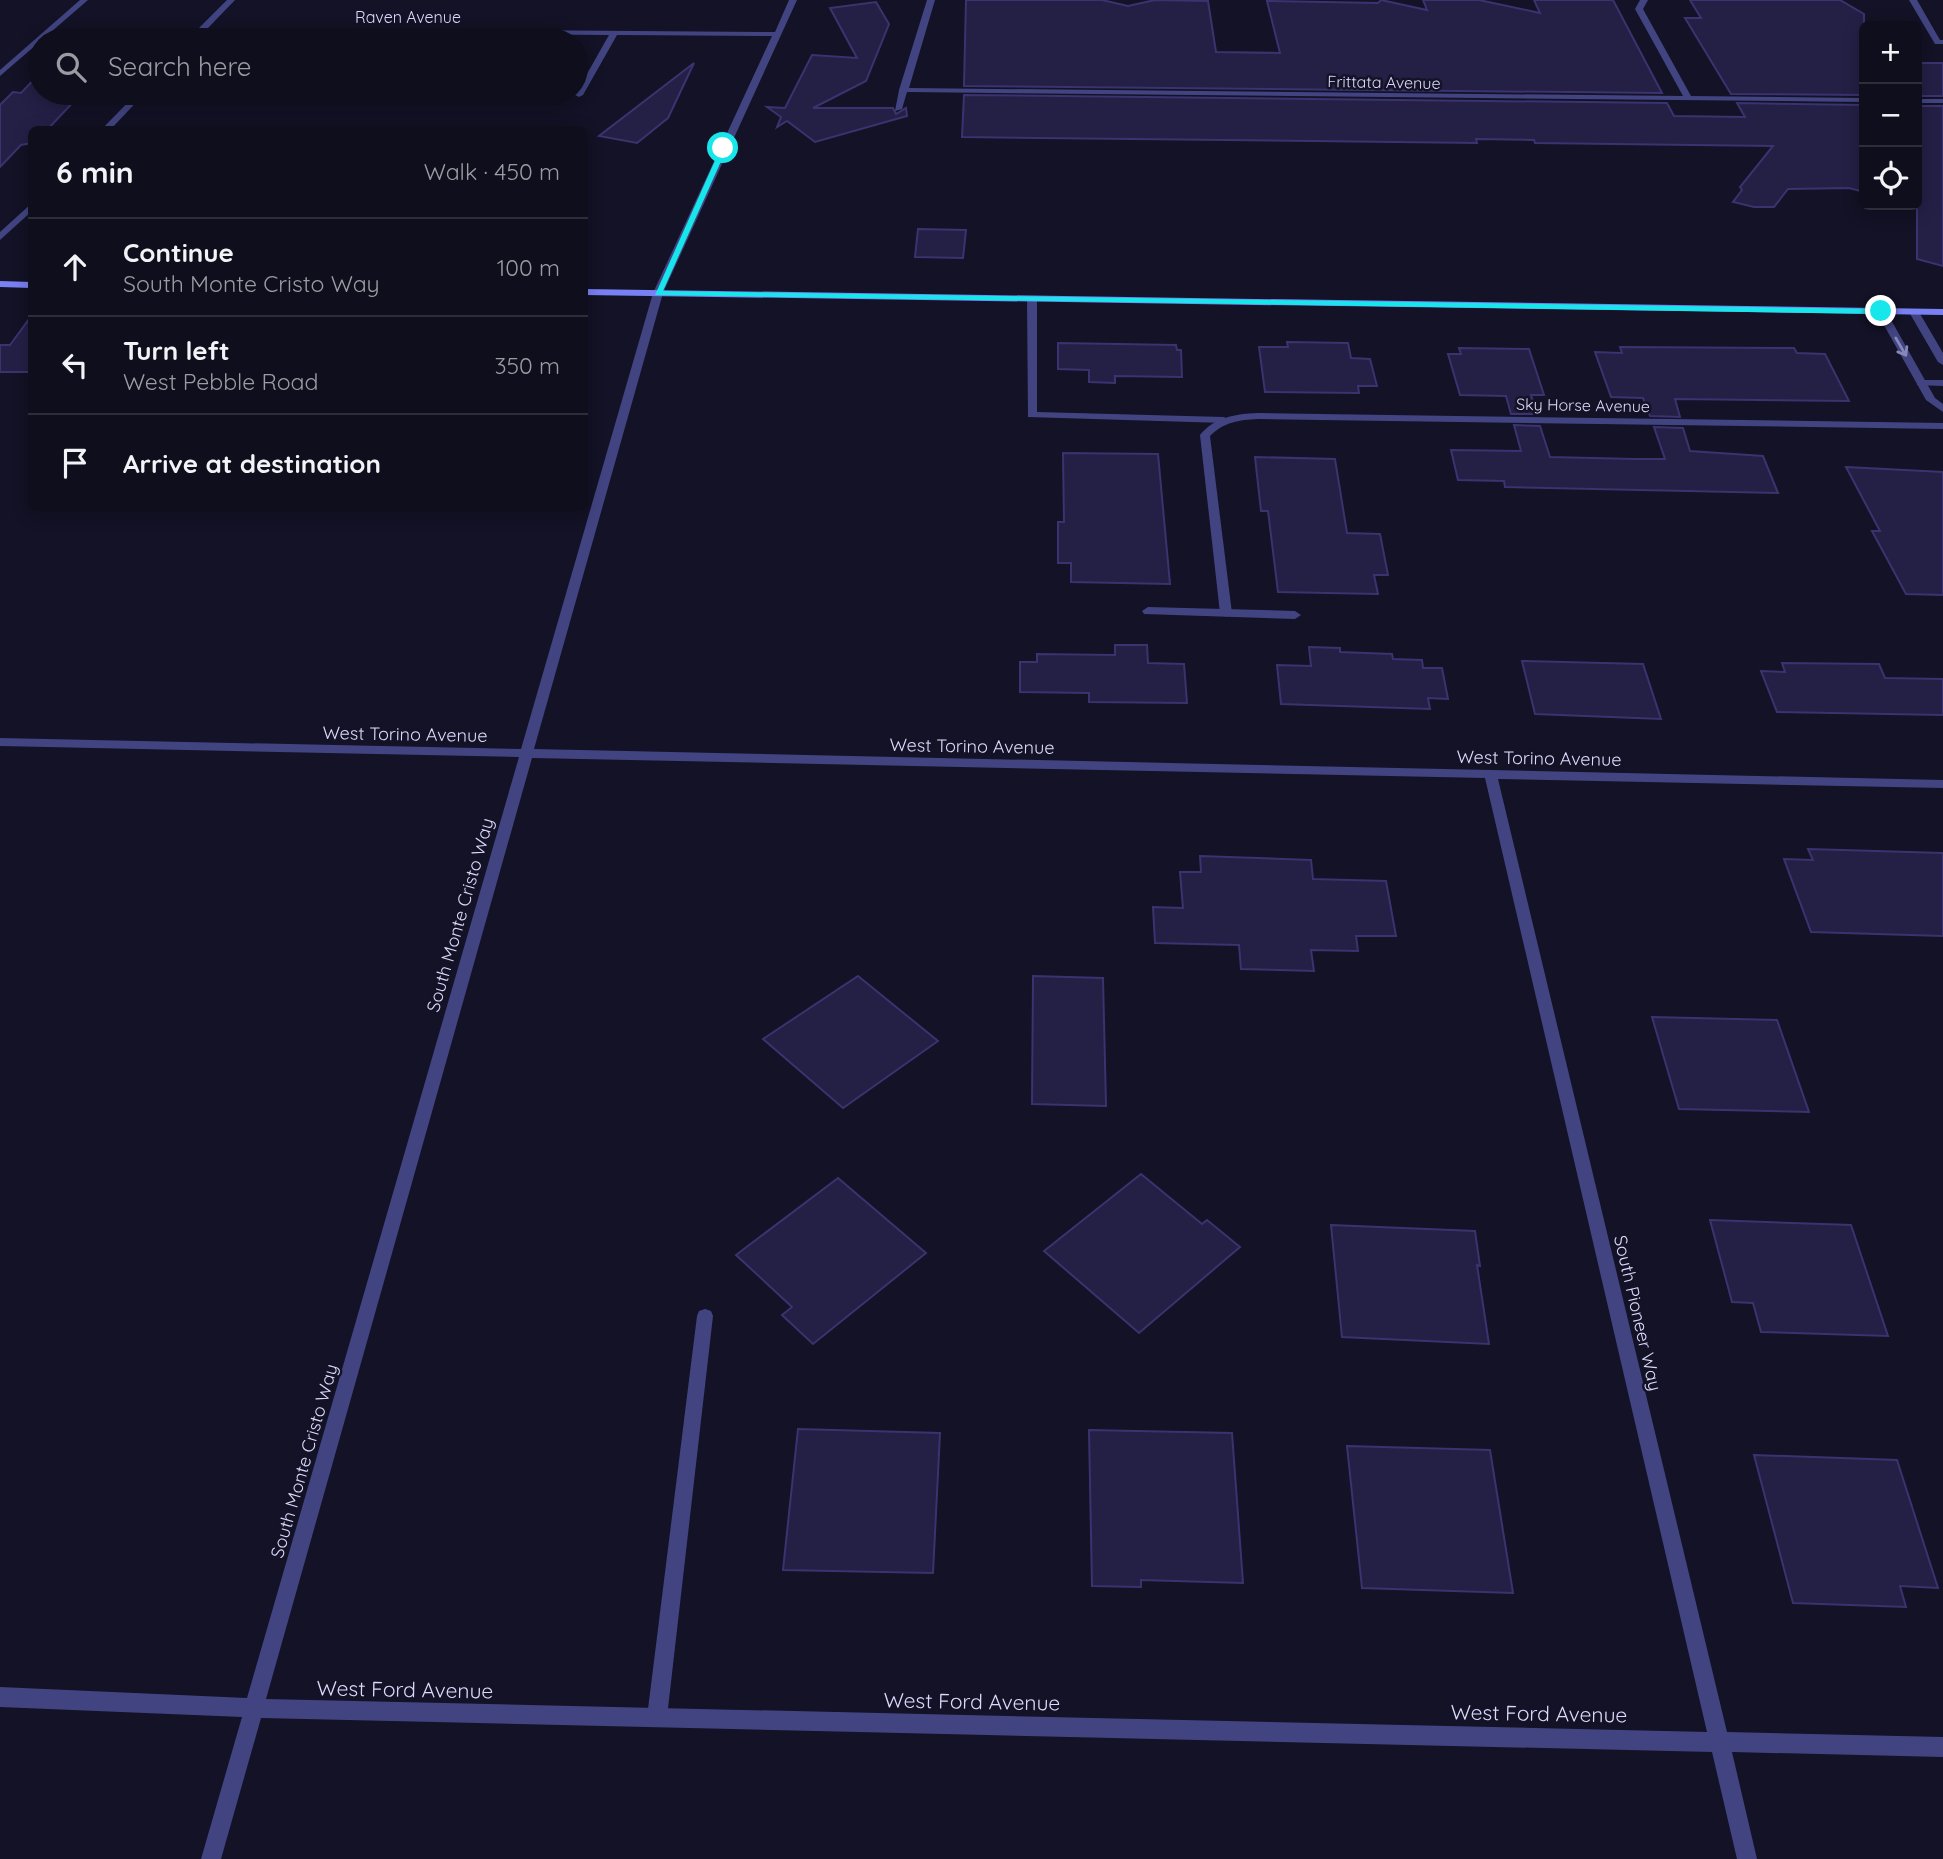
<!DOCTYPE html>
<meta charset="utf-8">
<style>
body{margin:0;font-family:Quicksand,sans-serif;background:#1c1c29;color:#f1f3f6}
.controls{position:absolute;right:21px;top:21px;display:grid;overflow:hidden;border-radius:10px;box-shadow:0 4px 18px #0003}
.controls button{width:63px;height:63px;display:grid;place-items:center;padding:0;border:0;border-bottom:2px solid #2e2e3b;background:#0e0e1c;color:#f1f3f6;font:35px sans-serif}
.stop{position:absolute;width:21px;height:21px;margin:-16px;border:5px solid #17e7eb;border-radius:50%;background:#fff}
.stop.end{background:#17e7eb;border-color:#fff;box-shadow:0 2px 7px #0008}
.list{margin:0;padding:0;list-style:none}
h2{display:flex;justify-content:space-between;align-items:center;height:91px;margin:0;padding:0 28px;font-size:30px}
h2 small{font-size:23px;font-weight:400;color:#9b9ca3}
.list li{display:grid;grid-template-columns:46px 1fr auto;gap:21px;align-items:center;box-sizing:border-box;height:98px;padding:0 28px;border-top:2px solid #2e2e3b}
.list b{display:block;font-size:26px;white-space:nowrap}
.list p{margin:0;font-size:23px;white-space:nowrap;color:#9b9ca3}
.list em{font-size:23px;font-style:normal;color:#9b9ca3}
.icon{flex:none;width:38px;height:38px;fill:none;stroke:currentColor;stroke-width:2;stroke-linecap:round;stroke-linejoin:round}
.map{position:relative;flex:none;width:1943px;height:1859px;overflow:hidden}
.search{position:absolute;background:#0e0e1c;box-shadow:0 4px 18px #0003;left:28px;top:28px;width:560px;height:77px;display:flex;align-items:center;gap:18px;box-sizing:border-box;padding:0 24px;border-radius:38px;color:#9b9ca3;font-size:26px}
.panel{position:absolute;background:#0e0e1c;box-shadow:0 4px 18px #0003;left:28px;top:126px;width:560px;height:385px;border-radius:10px}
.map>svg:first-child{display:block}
.building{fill:#241f45;stroke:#3a336f;stroke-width:2}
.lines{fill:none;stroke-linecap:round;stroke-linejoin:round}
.lane{fill:#414481;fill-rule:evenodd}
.street{fill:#414481;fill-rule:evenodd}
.secondary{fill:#7980f3;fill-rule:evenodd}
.oneway{stroke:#8688b8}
.route{fill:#17e7eb}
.labels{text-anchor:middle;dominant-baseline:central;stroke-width:5;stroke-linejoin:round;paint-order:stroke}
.far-street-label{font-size:16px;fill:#dbdafc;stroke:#131226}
.street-label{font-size:18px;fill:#dbdafc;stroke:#131226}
.near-street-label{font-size:21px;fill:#dbdafc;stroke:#131226}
</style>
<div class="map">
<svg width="1943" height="1859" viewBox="0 0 1943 1859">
<rect width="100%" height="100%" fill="#131226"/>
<g class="building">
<polygon points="966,0 1102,0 1128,6 1155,0 1208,1 1216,52 1280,53 1267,1 1378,3 1381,0 1427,10 1423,0 1479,0 1540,13 1534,0 1613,0 1662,93 964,86"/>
<polygon points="1690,0 1840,0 1864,14 1864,95 1731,94 1685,18 1701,18"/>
<polygon points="876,2 889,24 866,81 813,108 893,108 896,114 906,108 907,116 815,142 787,121 777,127 781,117 767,107 785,108 812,55 857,58 830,8"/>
<polygon points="694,63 668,118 637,143 599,136"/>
<rect x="1917" y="63" width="26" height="33"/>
<polygon points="40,73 40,93 80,95 47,130 32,130 32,143 21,145 0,167 0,105 13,92 21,93"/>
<polygon points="964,95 1667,103 1674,116 1745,117 1737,103 1864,105 1864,192 1849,188 1788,189 1774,207 1754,207 1733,202 1742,190 1740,187 1773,146 1535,143 1534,140 1476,139 1477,143 962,137"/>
<polygon points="1917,106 1943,106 1943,266 1917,259"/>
<polygon points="918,229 966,230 963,258 915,257"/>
<polygon points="32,315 32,372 0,372 0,345 10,345"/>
<polygon points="1287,342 1348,343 1351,358 1370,359 1377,386 1358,386 1359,393 1265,392 1259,347 1288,347"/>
<polygon points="1058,343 1176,345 1177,350 1181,350 1182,377 1115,376 1115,383 1089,382 1089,370 1058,369"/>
<polygon points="1620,347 1794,348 1797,353 1825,354 1849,401 1675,399 1680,417 1650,416 1643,398 1611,397 1595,352 1622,353"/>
<polygon points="1459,348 1529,349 1544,395 1531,395 1537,414 1511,414 1506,396 1460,395 1448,354 1461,354"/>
<polygon points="1514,425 1540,426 1550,457 1635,459 1665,459 1654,427 1683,428 1690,451 1763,456 1778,493 1505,487 1504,481 1458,480 1451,450 1521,451"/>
<polygon points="1063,453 1158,454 1170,584 1071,582 1071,563 1058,563 1058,522 1064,522"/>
<polygon points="1255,457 1335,459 1347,533 1380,534 1388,575 1374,575 1378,594 1278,592 1268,511 1261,511"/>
<polygon points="1846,467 1943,472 1943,595 1906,594 1872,531 1880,531"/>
<polygon points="1115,645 1147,645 1148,663 1184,664 1187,703 1089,702 1089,693 1020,692 1020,662 1037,662 1037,654 1115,655"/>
<polygon points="1309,647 1340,648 1340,652 1392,654 1393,659 1422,660 1423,668 1442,668 1448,699 1428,698 1430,709 1281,704 1277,665 1311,666"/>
<polygon points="1522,661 1643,664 1661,719 1535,714"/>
<polygon points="1782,663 1879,664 1885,678 1943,679 1943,715 1777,712 1761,671 1785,672"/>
<polygon points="1808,849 1943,853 1943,936 1811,932 1784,859 1813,860"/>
<polygon points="1200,856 1311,860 1313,879 1386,881 1396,936 1356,936 1358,951 1311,950 1314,971 1241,969 1239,945 1155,943 1153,907 1183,908 1180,872 1201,872"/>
<polygon points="858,976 938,1041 843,1108 763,1039"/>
<polygon points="1033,976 1103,978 1106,1106 1032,1104"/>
<polygon points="1652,1017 1777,1020 1809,1112 1679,1109"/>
<polygon points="1141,1174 1202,1224 1207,1220 1240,1247 1139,1333 1044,1251"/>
<polygon points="838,1178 926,1253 813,1344 782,1315 792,1307 736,1255"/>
<polygon points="1710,1220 1851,1225 1888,1336 1761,1332 1753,1303 1732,1302"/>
<polygon points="1331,1225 1475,1231 1480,1266 1477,1265 1489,1344 1342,1337"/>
<polygon points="798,1429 940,1433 933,1573 783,1570"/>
<polygon points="1089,1430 1232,1433 1243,1583 1141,1580 1141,1587 1092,1586"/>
<polygon points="1347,1446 1490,1450 1513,1593 1362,1588"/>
<polygon points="1754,1455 1897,1460 1938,1588 1900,1586 1906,1607 1793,1603"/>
</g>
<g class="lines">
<g class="lane">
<polygon points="1032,296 1037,299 1037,412 1224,417 1229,420 1224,423 1028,417 1027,299"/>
<polygon points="1921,380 1943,380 1943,386 1917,385 1917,381"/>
<polygon points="1148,607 1295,611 1301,615 1295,619 1144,614 1142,611"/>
<polygon points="705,1309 711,1311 713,1316 667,1717 664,1724 657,1727 650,1724 647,1717 697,1316 699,1311"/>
</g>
<g class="street">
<polygon points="80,0 88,0 0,76 0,70"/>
<path d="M227,0H235L208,28L775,32L789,0H797L663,293L534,749L1943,780V788L1498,779L1727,1732L1943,1737V1757L1732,1752L1757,1859H1737L1712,1752L261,1718L221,1859H201L242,1717L0,1707V1687L247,1698L519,757L0,746V738L521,749L653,293L772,36L617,35L583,95L579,97L575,95L609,35L203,32L195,40H187ZM532,758L1485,778L1707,1732L266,1699Z"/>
<polygon points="927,0 935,0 909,88 1683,96 1635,9 1640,0 1648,0 1643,9 1691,96 1864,98 1864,102 907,92 902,109 895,111 899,90"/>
<polygon points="1909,0 1917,0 1940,40 1943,40 1943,44 1935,44"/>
<polygon points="137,93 145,93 110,130 101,130"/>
<path d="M290,93H322C315,97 297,97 290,93Z"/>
<rect x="1917" y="99" width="26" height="4"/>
<polygon points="32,203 32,211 0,240 0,232"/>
<polygon points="1878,309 1886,311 1935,398 1943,404 1943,412 1926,400 1876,311"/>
<polygon points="1911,310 1919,312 1943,353 1943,365 1938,362 1909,312"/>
<path d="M1258,413L1943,423V429L1258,419C1239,420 1224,422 1210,436L1232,613L1226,617L1220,613L1200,435C1215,417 1235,414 1258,413Z"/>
</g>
<g class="secondary">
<polygon points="0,281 32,282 32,288 0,287"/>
<polygon points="584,289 1943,309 1943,315 584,295"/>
</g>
</g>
<defs><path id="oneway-shaft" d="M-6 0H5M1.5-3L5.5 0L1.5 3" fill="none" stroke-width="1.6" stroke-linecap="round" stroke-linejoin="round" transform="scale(1.75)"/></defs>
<use class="oneway" href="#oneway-shaft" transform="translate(1901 347) rotate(60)"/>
<polygon class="route" points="721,147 727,148 663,291 1881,309 1885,311 1881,314 655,295"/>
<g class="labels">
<g class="far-street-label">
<text x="408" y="17">Raven Avenue</text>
<text transform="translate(1384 82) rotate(1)">Frittata Avenue</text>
<text transform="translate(1583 405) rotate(1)">Sky Horse Avenue</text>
</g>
<g class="street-label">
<text transform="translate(405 734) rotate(1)">West Torino Avenue</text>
<text transform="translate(972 746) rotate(1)">West Torino Avenue</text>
<text transform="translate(1539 758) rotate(1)">West Torino Avenue</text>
<text transform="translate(460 915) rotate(-74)">South Monte Cristo Way</text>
<text transform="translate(1638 1313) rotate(77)">South Pioneer Way</text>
<text transform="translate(304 1461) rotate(-74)">South Monte Cristo Way</text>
</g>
<g class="near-street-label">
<text transform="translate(405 1689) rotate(1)">West Ford Avenue</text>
<text transform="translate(972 1701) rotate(1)">West Ford Avenue</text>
<text transform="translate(1539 1713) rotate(1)">West Ford Avenue</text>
</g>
</g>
</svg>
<div class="controls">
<button>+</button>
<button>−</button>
<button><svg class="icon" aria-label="locate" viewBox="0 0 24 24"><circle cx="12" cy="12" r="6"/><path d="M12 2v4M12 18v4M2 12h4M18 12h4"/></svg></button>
</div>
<div class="stop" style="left:723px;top:148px"></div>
<div class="stop end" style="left:1881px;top:311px"></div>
<div class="search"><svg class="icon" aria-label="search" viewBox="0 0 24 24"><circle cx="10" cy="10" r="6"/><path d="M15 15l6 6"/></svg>Search here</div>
<section class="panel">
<h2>6 min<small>Walk · 450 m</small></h2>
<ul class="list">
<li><svg class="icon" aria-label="ahead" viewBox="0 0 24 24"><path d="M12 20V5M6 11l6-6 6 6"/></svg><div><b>Continue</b><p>South Monte Cristo Way</p></div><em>100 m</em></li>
<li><svg class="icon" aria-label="left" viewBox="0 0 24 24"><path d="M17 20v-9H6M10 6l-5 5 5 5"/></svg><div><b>Turn left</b><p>West Pebble Road</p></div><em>350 m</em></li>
<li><svg class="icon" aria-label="arrive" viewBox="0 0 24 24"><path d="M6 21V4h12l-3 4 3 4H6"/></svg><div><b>Arrive at destination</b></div></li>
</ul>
</section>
</div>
